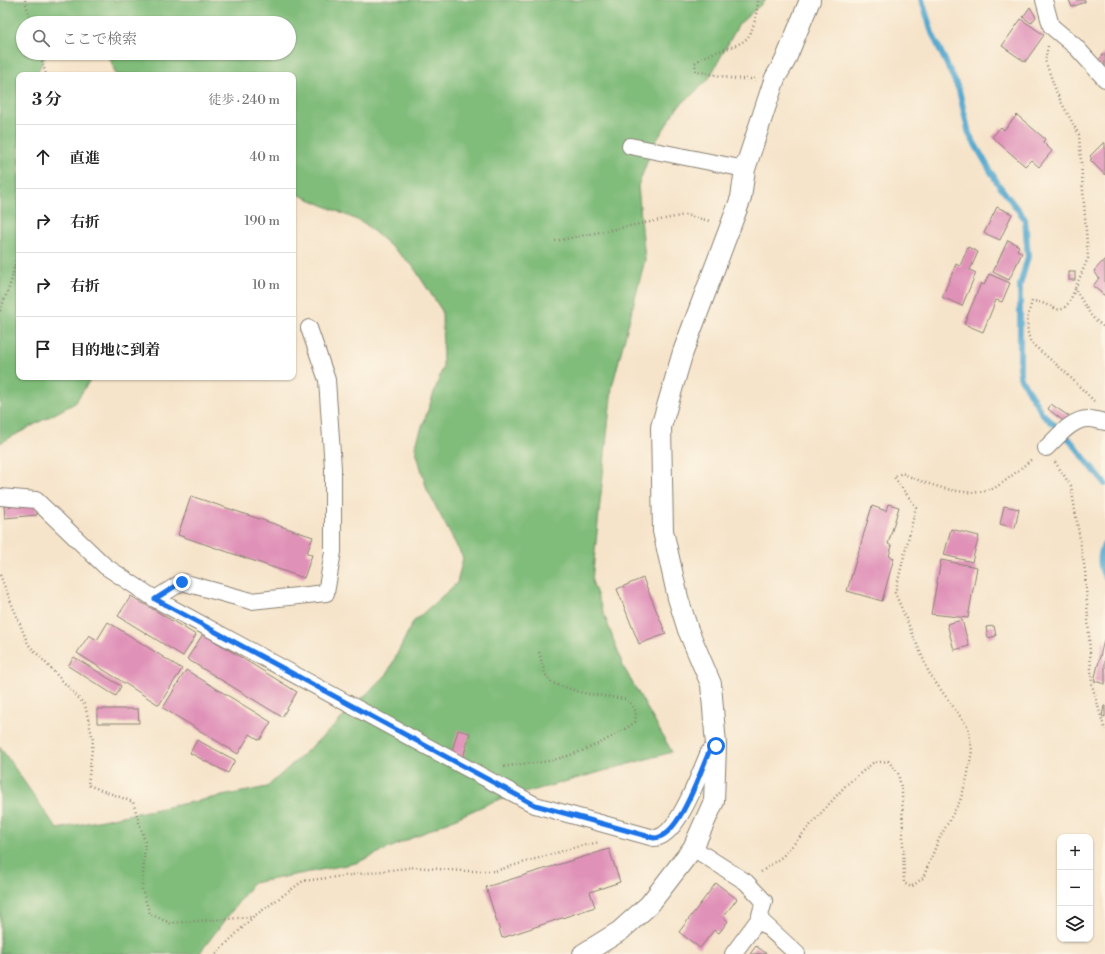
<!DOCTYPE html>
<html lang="ja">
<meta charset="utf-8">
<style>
body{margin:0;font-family:"Libre Bodoni","Noto Serif JP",serif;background:#f6f6f6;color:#222}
.controls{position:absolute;right:12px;bottom:12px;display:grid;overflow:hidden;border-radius:8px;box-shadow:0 1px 3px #0004}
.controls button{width:36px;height:36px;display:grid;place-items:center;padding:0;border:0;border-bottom:1px solid #e0e0e0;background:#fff;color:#222;font:20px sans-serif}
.stop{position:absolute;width:12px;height:12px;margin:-9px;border:3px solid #1a73e8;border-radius:50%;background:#fff}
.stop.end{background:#1a73e8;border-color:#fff;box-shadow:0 1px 4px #0008}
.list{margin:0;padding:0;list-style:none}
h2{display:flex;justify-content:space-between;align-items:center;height:52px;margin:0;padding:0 16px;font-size:17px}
h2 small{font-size:13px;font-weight:400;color:#767676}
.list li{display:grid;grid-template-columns:26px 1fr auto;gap:12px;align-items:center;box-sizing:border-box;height:64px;padding:0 16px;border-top:1px solid #e0e0e0}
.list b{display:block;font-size:15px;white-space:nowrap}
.list em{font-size:13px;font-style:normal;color:#767676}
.icon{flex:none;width:22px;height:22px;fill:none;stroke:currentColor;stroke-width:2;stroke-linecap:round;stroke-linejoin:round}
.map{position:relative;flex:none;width:1105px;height:954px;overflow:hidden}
.search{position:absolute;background:#fff;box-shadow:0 1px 3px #0004;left:16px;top:16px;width:280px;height:44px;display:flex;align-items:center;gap:10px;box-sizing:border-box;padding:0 14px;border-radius:22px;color:#767676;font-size:15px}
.panel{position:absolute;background:#fff;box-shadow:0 1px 3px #0004;left:16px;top:72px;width:280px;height:308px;border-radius:8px}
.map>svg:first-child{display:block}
.forest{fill:#80bc7a;stroke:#4e6c4b}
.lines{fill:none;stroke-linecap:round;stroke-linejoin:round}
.stream{stroke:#53a7ce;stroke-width:6}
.building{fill:#e091b8}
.minor-casing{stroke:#898073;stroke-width:18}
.tertiary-casing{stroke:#898073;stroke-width:22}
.path{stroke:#898073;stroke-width:2.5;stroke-dasharray:1 3;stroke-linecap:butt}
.minor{stroke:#fff;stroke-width:16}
.tertiary{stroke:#fff;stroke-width:20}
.route{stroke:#1a73e8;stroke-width:5}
</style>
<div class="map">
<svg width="1105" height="954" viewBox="0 0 1105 954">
<rect width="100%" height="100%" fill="#fcf5e5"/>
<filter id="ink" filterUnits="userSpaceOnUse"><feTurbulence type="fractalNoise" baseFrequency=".025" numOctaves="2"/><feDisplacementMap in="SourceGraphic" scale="8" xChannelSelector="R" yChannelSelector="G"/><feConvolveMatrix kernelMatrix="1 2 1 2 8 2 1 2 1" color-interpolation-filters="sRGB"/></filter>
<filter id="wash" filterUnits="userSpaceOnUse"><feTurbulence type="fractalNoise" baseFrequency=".012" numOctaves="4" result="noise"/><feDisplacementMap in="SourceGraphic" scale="16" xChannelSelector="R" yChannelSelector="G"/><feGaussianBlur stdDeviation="0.9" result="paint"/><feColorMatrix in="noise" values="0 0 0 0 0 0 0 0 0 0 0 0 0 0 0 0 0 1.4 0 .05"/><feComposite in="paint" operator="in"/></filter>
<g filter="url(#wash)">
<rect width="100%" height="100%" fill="#f6e4ca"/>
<polygon class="forest" points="0,0 766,0 739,24 708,80 677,108 653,146 638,186 645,260 612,387 592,581 623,666 672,752 492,802 356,863 253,883 199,954 0,954 0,747 57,829 267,787 332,728 387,674 413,622 457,583 463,558 427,490 415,447 443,367 442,311 412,265 364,223 293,192 293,75 116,75 108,53 289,53 289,23 23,23 23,53 47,53 36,75 19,75 19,377 92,377 75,403 0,443"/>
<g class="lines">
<g class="stream">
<polyline points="922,0 932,33 959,90 969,134 998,184 1025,219 1028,257 1020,285 1020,377 1042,413 1070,440 1105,484"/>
<path d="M1105,543C1099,555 1099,566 1105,577"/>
</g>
</g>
<g id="blocks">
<g class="building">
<polygon points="1069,0 1085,0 1085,2 1072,7"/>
<polygon points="1030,7 1036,17 1031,23 1023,17"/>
<polygon points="1021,19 1044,35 1025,62 1002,46"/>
<polygon points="1104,53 1105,54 1105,69 1097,63"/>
<polygon points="1017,115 1045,139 1043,142 1052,151 1039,167 1031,160 1025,166 992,137 1001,127 1004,130"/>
<polygon points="1104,142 1105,143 1105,175 1090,160 1092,159 1090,156"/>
<polygon points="997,207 1012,214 1000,240 984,233"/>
<polygon points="1008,240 1019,246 1017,250 1022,253 1009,280 993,272"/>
<polygon points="968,247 978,252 970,270 976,273 962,306 942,297 956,264 960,266"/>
<polygon points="1105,259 1105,296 1093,286 1099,278 1094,271"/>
<rect x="1069" y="272" width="6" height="8"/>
<polygon points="989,274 1010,283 1002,302 996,300 983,332 964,324 981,283 984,285"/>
<polygon points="1051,404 1070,417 1066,423 1048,409"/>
<polygon points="191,496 313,537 307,553 312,555 304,578 178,535"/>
<polygon points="36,503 37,515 5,518 4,506"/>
<polygon points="888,504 899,507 888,544 892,546 889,556 894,558 882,601 847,591 872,506 886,511"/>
<polygon points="1004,506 1019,509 1015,528 1000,524"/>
<polygon points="951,529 979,536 972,562 944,555"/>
<polygon points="941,560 977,567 968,618 931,614"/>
<polygon points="643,578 666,634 639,644 617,589"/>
<polygon points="131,596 196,635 183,656 118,616"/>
<polygon points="962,620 969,646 954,650 947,624"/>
<polygon points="108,622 182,669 159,705 77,653 89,635 97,640"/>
<polygon points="994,626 996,636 988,638 986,627"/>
<polygon points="203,634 297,692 282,717 187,659"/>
<polygon points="1104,640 1105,640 1105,684 1094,681"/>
<polygon points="74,657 121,686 116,696 68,666"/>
<polygon points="186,670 271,722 260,740 250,734 238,754 163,708"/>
<polygon points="1104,706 1105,706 1105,717 1102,716"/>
<polygon points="97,709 138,709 139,723 97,723"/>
<polygon points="458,730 470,733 463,758 451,754"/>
<polygon points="197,740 235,760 228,773 190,753"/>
<polygon points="609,849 620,882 590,892 595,907 502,938 486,887"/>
<polygon points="716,883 737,899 723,917 728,921 719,933 714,930 700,948 679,932"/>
<polygon points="756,946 767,954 750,954"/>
</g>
</g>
</g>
<g filter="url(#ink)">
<use href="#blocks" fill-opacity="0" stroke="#898073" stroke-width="1"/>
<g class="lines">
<g class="minor-casing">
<g id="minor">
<polyline points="1044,0 1051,26 1076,47 1105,79"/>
<polyline points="630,146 745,169"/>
<path d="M1046,448C1057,438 1072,418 1089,419C1095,419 1100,421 1105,422"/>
<path d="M0,497L36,500L105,566L155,599L535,805L654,838C678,838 700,772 709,752L716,745"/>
<polyline points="155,599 182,582 251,601 326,593 333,552 333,468 327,380 309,328"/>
<polyline points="693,848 746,882 764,901 759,919 733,954"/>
<polyline points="759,919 797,954"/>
</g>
</g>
<g class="tertiary-casing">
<polyline id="tertiary" points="583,954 620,931 649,905 693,848 714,801 716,745 711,684 688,630 678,598 663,531 661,427 683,352 741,198 745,169 775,78 785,61 810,0"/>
</g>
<g class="path">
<polyline points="25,0 31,23"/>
<polyline points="1048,46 1045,60 1057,94 1079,135 1088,258 1075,289 1092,317 1105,328"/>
<polyline points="40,53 46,75"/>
<path d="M755,79H735L696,71L695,63C711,50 728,51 744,41C754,34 757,11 758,0"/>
<polyline points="555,241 685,215 710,221"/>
<path d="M1075,289C1061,325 1057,303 1032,301L1027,319L1028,334L1031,343L1064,371L1094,401"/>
<polyline points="0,311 11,282 19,246"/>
<polyline points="1055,462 1071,486 1085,570 1092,685 1105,730"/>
<polyline points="0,575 28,644 85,705 93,740 88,785 133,802 145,842 142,890 150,914 170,923 253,917"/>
<path d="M504,767C520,763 537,764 553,760C584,752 610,740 635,722L636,712L629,701L625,699L583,693L552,683L545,674L539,652"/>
<path d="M761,872L783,856L846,785L873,763L888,761L898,773L902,792L904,883L911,887L923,878L938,841L960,801L967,778L972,751L968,727L930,675L895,593L916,507L894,477L902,473C925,484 972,501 996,487C1009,479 1021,468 1033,458"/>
<polyline points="216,954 253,917 303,881 415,867 463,871 495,871 576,847 600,842"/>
</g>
<use href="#minor" class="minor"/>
<use href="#tertiary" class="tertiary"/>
</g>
</g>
<g class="lines" filter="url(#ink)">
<path class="route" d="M182,582L155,599L535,805L654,838C679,838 700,772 709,752L716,746"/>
</g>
</svg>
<div class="controls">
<button>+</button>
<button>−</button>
<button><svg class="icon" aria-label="layers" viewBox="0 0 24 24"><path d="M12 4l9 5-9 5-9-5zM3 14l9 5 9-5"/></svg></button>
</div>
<div class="stop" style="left:716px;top:746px"></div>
<div class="stop end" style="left:182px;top:582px"></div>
<div class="search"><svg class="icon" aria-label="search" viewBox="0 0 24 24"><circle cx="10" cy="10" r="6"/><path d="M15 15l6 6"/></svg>ここで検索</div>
<section class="panel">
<h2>3 分<small>徒歩 · 240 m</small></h2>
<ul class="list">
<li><svg class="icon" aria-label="ahead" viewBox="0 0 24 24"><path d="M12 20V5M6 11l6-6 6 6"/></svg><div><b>直進</b></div><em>40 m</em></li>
<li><svg class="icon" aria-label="right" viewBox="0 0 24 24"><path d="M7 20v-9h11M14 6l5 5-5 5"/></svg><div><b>右折</b></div><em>190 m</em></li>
<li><svg class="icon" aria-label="right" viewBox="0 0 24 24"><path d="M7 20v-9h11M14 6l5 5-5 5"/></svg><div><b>右折</b></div><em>10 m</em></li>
<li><svg class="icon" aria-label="arrive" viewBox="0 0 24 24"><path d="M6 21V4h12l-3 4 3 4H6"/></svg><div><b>目的地に到着</b></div></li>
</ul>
</section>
</div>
